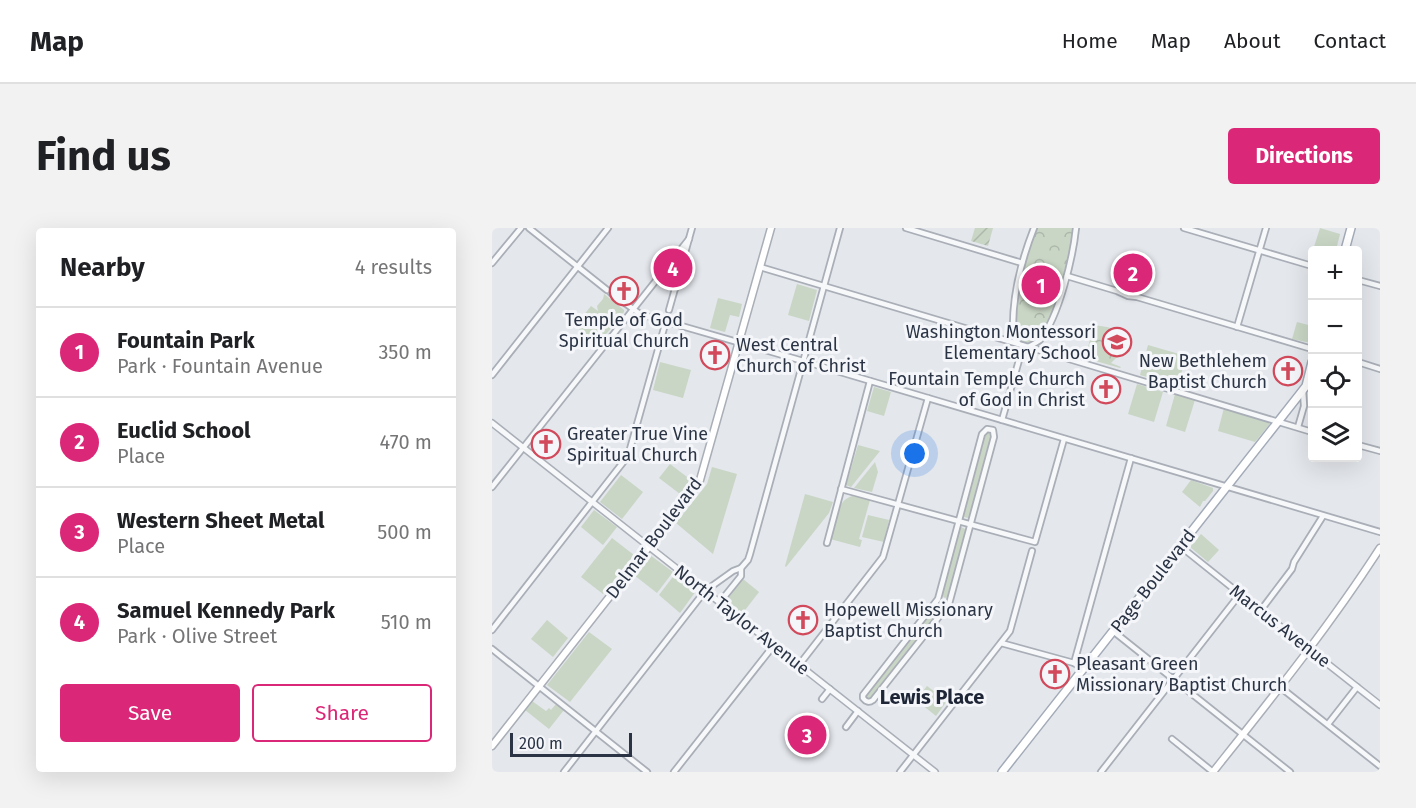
<!DOCTYPE html>
<meta charset="utf-8">
<style>
body{margin:0;font-family:"Fira Sans",sans-serif;background:#f2f2f2;color:#202124}
.controls{position:absolute;right:18px;top:18px;display:grid;overflow:hidden;border-radius:6px;box-shadow:0 6px 24px #0002}
.controls button{width:54px;height:54px;display:grid;place-items:center;padding:0;border:0;border-bottom:2px solid #e0e0e0;background:#fff;color:#202124;font:30px sans-serif}
.scale{position:absolute;left:18px;bottom:15px;width:122px;box-sizing:border-box;padding-left:6px;border:3px solid #2b3445;border-top:0;font-size:16px;line-height:21px;white-space:nowrap;color:#2b3445;-webkit-text-stroke:4px #f4f6f9;paint-order:stroke}
.you{position:absolute;left:423px;top:226px;width:21px;height:21px;margin:-15px;border:4px solid #fff;border-radius:50%;background:#1a73e8;box-shadow:0 0 0 9px #1a73e833}
.badge{display:grid;place-items:center;width:39px;height:39px;border-radius:50%;background:#db2777;color:#fff;font-size:20px;font-weight:700}
.pin{position:absolute;translate:-50% -50%;border:3px solid #fff;box-shadow:0 2px 6px #0006}
.list{margin:0;padding:0;list-style:none}
h2{display:flex;justify-content:space-between;align-items:center;height:78px;margin:0;padding:0 24px;font-size:26px}
h2 small{font-size:20px;font-weight:400;color:#757577}
.list li{display:grid;grid-template-columns:39px 1fr auto;gap:18px;align-items:center;box-sizing:border-box;height:90px;padding:0 24px;border-top:2px solid #e0e0e0}
.list b{display:block;font-size:22px;white-space:nowrap}
.list p{margin:0;font-size:20px;white-space:nowrap;color:#757577}
.list em{font-size:20px;font-style:normal;color:#757577}
.actions{display:flex;gap:12px;padding:18px 24px}
.actions a{flex:1;padding:14px 0;border:2px solid #db2777;border-radius:6px;text-align:center;font-size:21px;color:#db2777}
.actions .main{background:#db2777;color:#fff}
.icon{flex:none;width:33px;height:33px;fill:none;stroke:currentColor;stroke-width:2;stroke-linecap:round;stroke-linejoin:round}
.map{position:relative;flex:none;width:888px;height:544px;overflow:hidden;border-radius:6px}
header{display:flex;align-items:center;gap:36px;box-sizing:border-box;height:84px;padding:0 30px;background:#fff;border-bottom:2px solid #e0e0e0}
header strong{font-size:28px}
nav{display:flex;gap:33px;margin-inline-start:auto;font-size:21px}
.intro{display:flex;align-items:center;justify-content:space-between;box-sizing:border-box;height:144px;padding:0 36px}
h1{margin:0;font-size:42px}
.button{padding:15px 27px;border-radius:6px;background:#db2777;color:#fff;font-size:21px;font-weight:700}
main{display:flex;gap:36px;padding:0 36px}
aside{flex:1;background:#fff;border-radius:6px;box-shadow:0 6px 24px #0002}
.map>svg:first-child{display:block}
.grass{fill:#c9d6c5}
.park{fill:url(#park-crowns)}
.garden{fill:url(#garden-furrows)}
.lines{fill:none;stroke-linecap:round;stroke-linejoin:round}
.minor-casing{stroke:#a9aeb7;stroke-width:8}
.tertiary-casing{stroke:#a9aeb7;stroke-width:8}
.secondary-casing{stroke:#a9aeb7;stroke-width:9}
.primary-casing{stroke:#a3abb8;stroke-width:10}
.minor{stroke:#f7f8fa;stroke-width:4.5}
.tertiary{stroke:#f7f8fa;stroke-width:5}
.secondary{stroke:#fff;stroke-width:6}
.primary{stroke:#fff;stroke-width:7}
.labels{text-anchor:middle;dominant-baseline:central;stroke-width:6;stroke-linejoin:round;paint-order:stroke}
.poi-label{font-size:18px;fill:#2b3445;stroke:#f4f6f9;text-anchor:start}
.street-label{font-size:18px;fill:#2b3445;stroke:#f4f6f9}
.neighbourhood-label{font-size:20px;font-weight:bold;fill:#1d2536;stroke:#f4f6f9}
</style>
<header>
<strong>Map</strong>
<nav><a>Home</a><a>Map</a><a>About</a><a>Contact</a></nav>
</header>
<div class="intro"><h1>Find us</h1><a class="button">Directions</a></div>
<main>
<aside>
<h2>Nearby<small>4 results</small></h2>
<ul class="list">
<li><span class="badge">1</span><div><b>Fountain Park</b><p>Park · Fountain Avenue</p></div><em>350 m</em></li>
<li><span class="badge">2</span><div><b>Euclid School</b><p>Place</p></div><em>470 m</em></li>
<li><span class="badge">3</span><div><b>Western Sheet Metal</b><p>Place</p></div><em>500 m</em></li>
<li><span class="badge">4</span><div><b>Samuel Kennedy Park</b><p>Park · Olive Street</p></div><em>510 m</em></li>
</ul>
<div class="actions"><a class="main">Save</a><a>Share</a></div>
</aside>
<div class="map">
<svg width="888" height="544" viewBox="0 0 888 544">
<defs>
<pattern id="park-crowns" width="20" height="18" patternUnits="userSpaceOnUse" patternTransform="scale(1.5)"><rect width="20" height="18" fill="#c9d6c5"/><path d="M2 6a3 3 0 1 1 6 0M12 15a3 3 0 1 1 6 0" fill="none" stroke="#adb8ab"/></pattern>
<pattern id="garden-furrows" width="10" height="10" patternUnits="userSpaceOnUse" patternTransform="scale(1.5)"><rect width="10" height="10" fill="#c9d6c5"/><path d="M-1 1l2-2M0 10L10 0M9 11l2-2" fill="none" stroke="#adb8ab"/></pattern>
</defs>
<rect width="100%" height="100%" fill="#e4e7ec"/>
<g class="grass">
<polygon points="828,0 848,6 844,22 821,22"/>
<polygon points="305,56 325,62 317,93 296,87"/>
<polygon points="112,66 132,82 132,84 106,116 83,98 99,78 106,83 105,78 111,71"/>
<polygon points="226,70 250,76 247,89 238,87 233,104 218,100"/>
<polygon points="805,94 820,98 819,115 800,111"/>
<polygon points="656,117 694,128 686,158 648,147"/>
<polygon points="168,134 199,142 191,170 161,162"/>
<polygon points="645,156 671,164 662,194 636,186"/>
<polygon points="382,159 399,164 392,188 375,183"/>
<polygon points="683,166 703,172 693,204 674,198"/>
<polygon points="732,180 776,194 777,195 777,197 763,214 726,203"/>
<polygon points="498,202 501,207 478,289 476,290 472,289 471,287 493,208"/>
<polygon points="366,217 388,223 359,259 354,257"/>
<polygon points="383,234 386,244 380,264 362,260"/>
<polygon points="178,236 199,252 188,266 167,250"/>
<polygon points="220,239 245,246 221,326 184,295 215,256"/>
<polygon points="129,247 151,264 130,291 108,274"/>
<polygon points="699,252 721,260 721,263 713,273 711,273 708,279 690,264"/>
<polygon points="313,266 341,274 337,285 294,339 293,338"/>
<path d="M360,268L378,272L367,311L370,312L368,319L338,311C342,296 344,273 360,268Z"/>
<polygon points="102,282 125,299 111,317 89,299"/>
<polygon points="376,287 397,292 392,314 370,309"/>
<polygon points="469,299 475,302 456,369 453,370 449,367 467,301"/>
<polygon points="709,306 727,322 716,334 698,319"/>
<polygon points="120,310 142,327 111,366 89,349"/>
<polygon points="158,327 181,344 165,365 142,347"/>
<polygon points="183,346 204,363 188,385 167,367"/>
<polygon points="251,351 267,364 250,386 234,373"/>
<polygon points="447,377 449,378 450,382 381,469 375,471 375,465 443,378"/>
<polygon points="55,392 76,410 61,429 39,411"/>
<polygon points="97,404 120,421 78,474 55,457"/>
<polygon points="435,458 455,473 444,488 424,472"/>
<polygon points="40,473 54,483 57,480 59,482 64,476 72,482 57,501 33,482"/>
</g>
<g class="park">
<path d="M545,0H581C579,21 560,107 539,114C501,127 540,12 545,0Z"/>
<polygon points="602,97 615,99 633,104 626,128 619,135 629,139 628,140 593,130"/>
</g>
<polygon class="garden" points="483,0 501,0 496,18 479,13"/>
<g class="lines">
<g class="minor-casing">
<g id="minor">
<polyline points="37,0 115,62"/>
<polyline points="414,0 530,35"/>
<polyline points="692,0 820,38"/>
<polyline points="0,35 29,0"/>
<polyline points="268,39 570,129"/>
<polyline points="575,48 625,63 636,68 645,69 820,121"/>
<polyline points="866,52 888,58"/>
<polyline points="119,65 148,86 311,133 888,304"/>
<polyline points="177,82 200,0"/>
<polyline points="745,99 774,0"/>
<path d="M526,115L521,108V104C520,68 529,33 542,0"/>
<path d="M536,119C540,117 544,115 548,112C567,89 581,29 584,0"/>
<polyline points="577,131 820,204"/>
<polyline points="866,134 888,141"/>
<polyline points="0,147 116,0"/>
<polyline points="510,192 531,118"/>
<polyline points="806,199 812,178 811,162"/>
<path d="M495,201L501,202L502,209L457,376L381,472C377,475 374,474 371,470V467L446,371L490,206Z"/>
<polyline points="866,217 888,223"/>
<polyline points="0,259 197,11"/>
<polyline points="349,261 543,314 572,211"/>
<polyline points="335,315 378,153"/>
<polyline points="688,318 818,422"/>
<polyline points="228,374 249,348 249,340 256,332 258,326 348,0"/>
<polyline points="769,382 800,341 802,334 831,288"/>
<polyline points="0,402 136,228 174,93"/>
<polyline points="621,403 798,544"/>
<polyline points="509,415 582,435 592,441"/>
<polyline points="0,421 155,544"/>
<polyline points="582,435 639,230"/>
<polyline points="307,437 391,329 436,170"/>
<polyline points="788,459 888,538"/>
<polyline points="330,471 338,461"/>
<polyline points="836,496 865,459"/>
<polyline points="354,499 366,483"/>
<polyline points="680,511 721,544"/>
<polyline points="72,544 213,363 241,343 249,340"/>
<polyline points="182,544 282,417"/>
<polyline points="408,544 518,403 540,323"/>
<polyline points="609,544 748,366"/>
</g>
</g>
<g class="tertiary-casing">
<g id="tertiary">
<polyline points="0,195 443,544"/>
<polyline points="818,422 888,477"/>
</g>
</g>
<g class="secondary-casing">
<g id="secondary">
<polyline points="0,518 204,259 208,252 279,0"/>
<path d="M721,544C779,471 837,399 888,320"/>
</g>
</g>
<g class="primary-casing">
<g id="primary">
<polyline points="853,22 859,0"/>
<polyline points="510,544 807,167 814,158 820,134"/>
</g>
</g>
<use href="#minor" class="minor"/>
<use href="#tertiary" class="tertiary"/>
<use href="#secondary" class="secondary"/>
<use href="#primary" class="primary"/>
</g>
<defs>
<g id="church-ring" transform="scale(1.5)"><circle r="9.5" fill="#f4f6f9" stroke="#d1495b" stroke-width="1.5"/><path d="M-1.2-6h2.4v3.5h3.3v2.4h-3.3V6h-2.4V-.1h-3.3v-2.4h3.3Z" fill="#d1495b"/></g>
<g id="school-ring" transform="scale(1.5)"><circle r="9.5" fill="#f4f6f9" stroke="#d1495b" stroke-width="1.5"/><path d="M0-5L7-2L0 1L-7-2ZM-4 1L0 2.5L4 1V4Q0 6-4 4Z" fill="#d1495b"/></g>
</defs>
<g fill-rule="evenodd">
<use href="#church-ring" x="132" y="63"/>
<use href="#school-ring" x="625" y="114"/>
<use href="#church-ring" x="223" y="127"/>
<use href="#church-ring" x="796" y="143"/>
<use href="#church-ring" x="614" y="161"/>
<use href="#church-ring" x="54" y="216"/>
<use href="#church-ring" x="311" y="392"/>
<use href="#church-ring" x="563" y="446"/>
</g>
<g class="labels">
<g class="poi-label">
<text x="132" y="92" text-anchor="middle">Temple of God<tspan x="132" dy="21">Spiritual Church</tspan></text>
<text x="604" y="104" text-anchor="end">Washington Montessori<tspan x="604" dy="21">Elementary School</tspan></text>
<text x="244" y="117">West Central<tspan x="244" dy="21">Church of Christ</tspan></text>
<text x="775" y="133" text-anchor="end">New Bethlehem<tspan x="775" dy="21">Baptist Church</tspan></text>
<text x="593" y="151" text-anchor="end">Fountain Temple Church<tspan x="593" dy="21">of God in Christ</tspan></text>
<text x="75" y="206">Greater True Vine<tspan x="75" dy="21">Spiritual Church</tspan></text>
<text x="332" y="382">Hopewell Missionary<tspan x="332" dy="21">Baptist Church</tspan></text>
<text x="584" y="436">Pleasant Green<tspan x="584" dy="21">Missionary Baptist Church</tspan></text>
</g>
<g class="street-label">
<text transform="translate(162 310) rotate(-53)">Delmar Boulevard</text>
<text transform="translate(661 353) rotate(-52)">Page Boulevard</text>
<text transform="translate(250 392) rotate(38)">North Taylor Avenue</text>
<text transform="translate(788 398) rotate(38)">Marcus Avenue</text>
</g>
<g class="neighbourhood-label">
<text x="440" y="469">Lewis Place</text>
</g>
</g>
</svg>
<div class="controls">
<button>+</button>
<button>−</button>
<button><svg class="icon" aria-label="locate" viewBox="0 0 24 24"><circle cx="12" cy="12" r="6"/><path d="M12 2v4M12 18v4M2 12h4M18 12h4"/></svg></button>
<button><svg class="icon" aria-label="layers" viewBox="0 0 24 24"><path d="M12 4l9 5-9 5-9-5zM3 14l9 5 9-5"/></svg></button>
</div>
<div class="scale">200 m</div>
<div class="you"></div>
<div class="pin badge" style="left:549px;top:57px">1</div>
<div class="pin badge" style="left:641px;top:45px">2</div>
<div class="pin badge" style="left:315px;top:507px">3</div>
<div class="pin badge" style="left:181px;top:40px">4</div>
</div>
</main>
